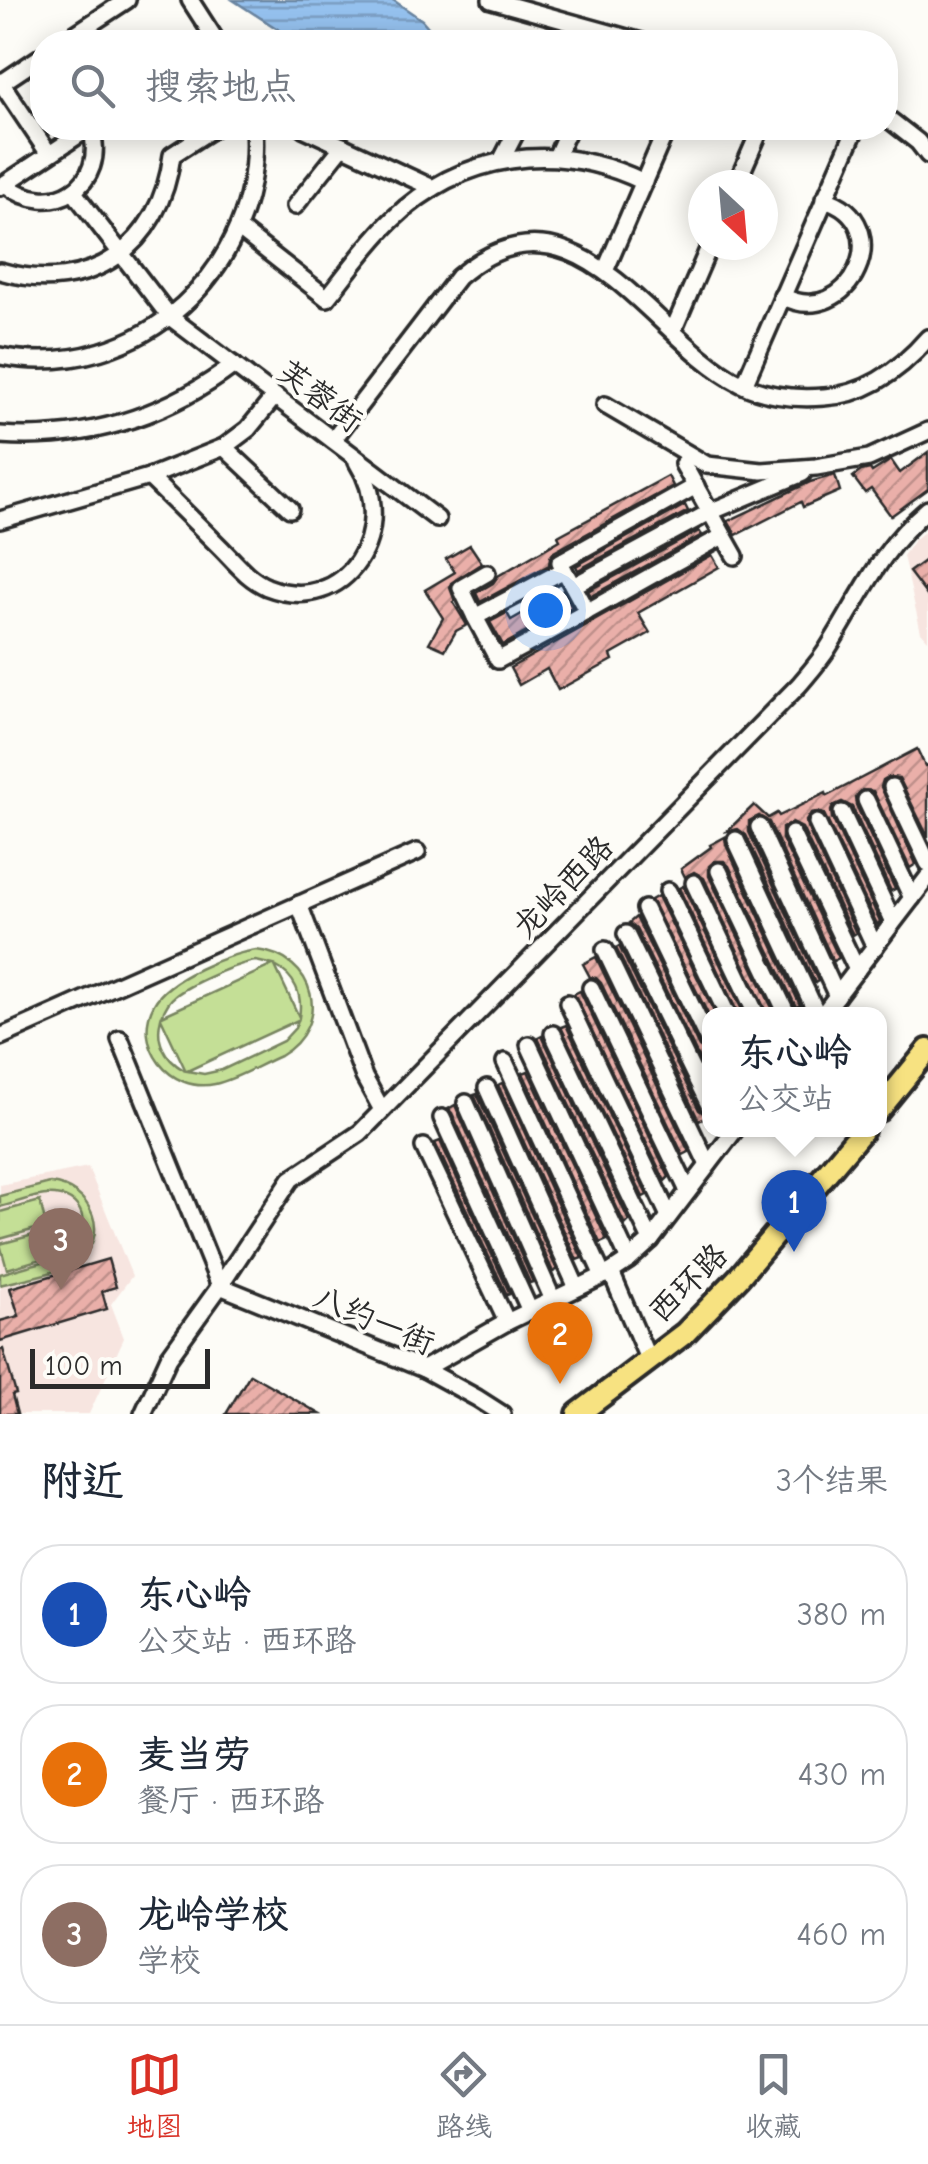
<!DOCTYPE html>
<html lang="zh">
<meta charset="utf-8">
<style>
body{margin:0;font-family:"Comic Neue","LXGW WenKai TC",sans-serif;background:#f2f2f3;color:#1f2937}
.compass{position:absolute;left:688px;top:170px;width:90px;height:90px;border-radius:50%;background:#fff;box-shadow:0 5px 25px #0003;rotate:154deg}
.scale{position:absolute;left:30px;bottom:25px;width:180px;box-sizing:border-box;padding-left:10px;border:5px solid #2b2b2b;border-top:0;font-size:28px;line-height:35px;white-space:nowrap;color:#2b2b2b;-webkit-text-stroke:8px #fdfcf7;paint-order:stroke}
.you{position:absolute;left:545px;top:610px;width:35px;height:35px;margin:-25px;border:8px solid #fff;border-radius:50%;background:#1a73e8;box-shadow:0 0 0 15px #1a73e833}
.badge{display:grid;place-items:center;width:65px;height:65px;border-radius:50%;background:#d93025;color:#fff;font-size:32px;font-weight:700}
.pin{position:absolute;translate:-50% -82px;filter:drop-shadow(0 2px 5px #0008)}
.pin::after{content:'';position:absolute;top:52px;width:35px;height:30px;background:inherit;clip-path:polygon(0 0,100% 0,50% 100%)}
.popup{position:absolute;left:702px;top:1007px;width:185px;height:130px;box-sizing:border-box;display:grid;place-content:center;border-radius:20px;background:#fff;filter:drop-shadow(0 2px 8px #0005);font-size:32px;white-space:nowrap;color:#747a83}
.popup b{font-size:38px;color:#1f2937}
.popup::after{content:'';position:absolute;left:50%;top:100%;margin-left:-20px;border:20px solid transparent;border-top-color:#fff}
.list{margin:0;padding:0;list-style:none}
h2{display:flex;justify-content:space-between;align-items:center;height:130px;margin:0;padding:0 40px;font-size:42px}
h2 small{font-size:32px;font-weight:400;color:#747a83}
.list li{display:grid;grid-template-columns:65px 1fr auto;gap:30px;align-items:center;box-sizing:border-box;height:140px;margin:0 20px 20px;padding:0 20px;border:2px solid #e0e1e3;border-radius:40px}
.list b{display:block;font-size:38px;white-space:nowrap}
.list p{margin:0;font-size:32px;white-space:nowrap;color:#747a83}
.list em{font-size:32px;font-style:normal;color:#747a83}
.icon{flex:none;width:55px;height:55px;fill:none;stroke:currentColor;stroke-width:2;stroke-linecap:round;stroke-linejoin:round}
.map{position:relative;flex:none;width:928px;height:1414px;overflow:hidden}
.search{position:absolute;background:#fff;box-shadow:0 5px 25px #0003;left:30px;right:30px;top:30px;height:110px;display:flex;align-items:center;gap:25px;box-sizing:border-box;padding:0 35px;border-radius:40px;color:#747a83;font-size:38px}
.sheet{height:610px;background:#fff}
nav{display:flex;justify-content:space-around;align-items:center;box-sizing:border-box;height:140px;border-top:2px solid #e0e1e3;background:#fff;font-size:28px;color:#747a83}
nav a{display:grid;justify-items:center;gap:5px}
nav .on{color:#d93025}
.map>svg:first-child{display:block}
.built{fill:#f7e5e0}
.grass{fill:#c4df96;stroke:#788560;stroke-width:2.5;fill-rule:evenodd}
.water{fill:url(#water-rules);stroke:#6b85a0;stroke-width:2.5}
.building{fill:url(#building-hatch);stroke:#2b2b2b;stroke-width:2.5}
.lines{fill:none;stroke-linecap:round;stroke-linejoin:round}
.minor-casing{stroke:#2b2b2b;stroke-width:22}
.major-casing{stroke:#2b2b2b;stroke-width:28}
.path{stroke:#2b2b2b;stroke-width:2.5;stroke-dasharray:8 8;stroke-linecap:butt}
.minor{stroke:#fdfcf7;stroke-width:15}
.major{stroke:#f7e281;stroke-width:20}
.labels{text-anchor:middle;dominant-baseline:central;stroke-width:8;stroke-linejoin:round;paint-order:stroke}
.street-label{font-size:32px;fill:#2b2b2b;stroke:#fdfcf7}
</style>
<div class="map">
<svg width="928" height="1414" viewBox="0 0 928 1414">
<defs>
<pattern id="water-rules" width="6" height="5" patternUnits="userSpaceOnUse" patternTransform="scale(2.5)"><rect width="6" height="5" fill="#95c1ee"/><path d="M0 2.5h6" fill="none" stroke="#7a9dc1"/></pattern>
<pattern id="building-hatch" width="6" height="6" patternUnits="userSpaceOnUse" patternTransform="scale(2.5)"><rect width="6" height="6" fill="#eaafa9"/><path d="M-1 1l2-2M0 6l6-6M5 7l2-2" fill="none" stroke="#be8f8a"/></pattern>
</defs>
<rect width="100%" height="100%" fill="#fdfcf7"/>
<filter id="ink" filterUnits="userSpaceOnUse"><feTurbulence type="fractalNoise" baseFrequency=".01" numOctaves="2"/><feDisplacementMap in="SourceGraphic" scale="20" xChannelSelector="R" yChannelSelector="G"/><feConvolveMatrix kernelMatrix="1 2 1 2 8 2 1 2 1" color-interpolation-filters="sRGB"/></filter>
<g filter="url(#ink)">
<g class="built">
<polygon points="928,529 928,640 921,632 903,556 914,540"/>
<polygon points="88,1167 132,1276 111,1304 124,1338 89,1414 0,1414 0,1185"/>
</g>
<g class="grass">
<path d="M256,950C316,956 333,1025 280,1056C259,1065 237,1079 215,1084C170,1094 132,1045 154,1004C168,978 228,954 256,950ZM256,961L273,965L162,1016C165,1008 168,1001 175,996C190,984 237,963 256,961ZM275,966C295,976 303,995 299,1017ZM161,1018L185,1069L184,1070C164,1059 155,1040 161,1018ZM298,1020L295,1028L283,1041L222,1070L204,1074L187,1071Z"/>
<path d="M50,1183C91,1187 114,1237 75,1262C57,1274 22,1279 0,1285V1274L67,1255C91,1237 89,1198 55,1195C38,1193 17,1203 0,1207V1196Z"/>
<polygon points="40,1201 46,1226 0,1239 0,1212"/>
<polygon points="48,1231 55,1255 7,1269 0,1244"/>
</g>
<polygon class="water" points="233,0 393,0 422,20 429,28 433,42 286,42 279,30"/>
<g class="building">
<polygon points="928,452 928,489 891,516 871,489 865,493 853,477 861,471 870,469 872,472 891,460 900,473"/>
<polygon points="835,475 840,491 803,507 801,502 736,535 728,521 810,482"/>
<polygon points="668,476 673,486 554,552 550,557 549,565 480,602 476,593 493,583 498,576 560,540 558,536"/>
<polygon points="685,505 688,511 578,570 576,566"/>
<polygon points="699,531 702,535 591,596 588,591"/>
<polygon points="470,545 482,563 451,583 450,588 455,601 453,602 467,625 456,631 445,650 429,643 443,618 425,590 455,572 446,559"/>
<polygon points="712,555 719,567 638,613 650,633 611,655 613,660 558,690 547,669 519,685 510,668"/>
<polygon points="928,558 928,597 909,572"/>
<polygon points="562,591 572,607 503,645 490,622 507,613 511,620"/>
<polygon points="917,749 925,766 928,765 928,837 899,778 888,777 883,780 881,787 916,864 910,868 873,791 862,790 855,798 856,805 895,889 891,891 852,807 842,802 833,806 831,811 832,818 880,921 879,923 877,924 824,814 817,812 811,813 806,821 807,827 856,933 853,935 802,828 792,823 782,828 782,839 839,958 833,961 769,822 759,816 749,821 749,832 818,981 815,983 746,835 738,829 727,831 754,805 768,818 777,813 779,816 826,793 827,796"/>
<polygon points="725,837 726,845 800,1005 796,1007 729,866 724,861 715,861 709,866 709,876 775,1014 767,1014 704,878 694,872 685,877 681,869 711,847 710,845"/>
<polygon points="683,886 684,888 744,1014 738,1014 679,888"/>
<polygon points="658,896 715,1014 709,1016 651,900"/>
<polygon points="636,917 699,1047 709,1053 709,1079 636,929 629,923"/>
<polygon points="619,946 699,1110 708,1116 699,1121 616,948"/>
<polygon points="596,957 689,1152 683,1155 601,983 596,978 590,977 583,964"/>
<polygon points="580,991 669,1177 665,1181 574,994"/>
<polygon points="566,1025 647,1195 643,1197 561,1027"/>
<polygon points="542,1036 629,1221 625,1225 538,1038"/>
<polygon points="528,1071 607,1240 600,1243 523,1073"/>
<polygon points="502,1083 582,1258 577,1260 498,1085"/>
<polygon points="477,1094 557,1270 553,1272 474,1095"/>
<polygon points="455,1105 533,1282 530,1283 452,1113 448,1109"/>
<polygon points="440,1141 510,1294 507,1295 435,1143"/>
<polygon points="108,1259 116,1287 102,1291 107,1309 0,1341 0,1321 19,1316 10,1288"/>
<polygon points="3,1349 16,1394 12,1395 17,1414 0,1414 0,1350"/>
<polygon points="250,1374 320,1414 226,1414"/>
</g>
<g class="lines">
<g class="minor-casing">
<g id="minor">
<polyline points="190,0 217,42"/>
<polyline points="491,0 642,42"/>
<polyline points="63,42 127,0"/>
<polyline points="0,81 49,154"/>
<polyline points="0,84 42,56"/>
<polyline points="886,117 918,142 928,155"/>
<polyline points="303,128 433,188"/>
<polyline points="556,157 569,128"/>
<polyline points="501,161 518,128"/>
<path d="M5,184C51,221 109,186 91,128"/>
<polyline points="736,185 761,128"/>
<polyline points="0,187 89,128"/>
<polyline points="73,191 170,317 437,519"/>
<polyline points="295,206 343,146"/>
<path d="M238,228L327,298C348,272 368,243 392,220C462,152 557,140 644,182"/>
<path d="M0,271C90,297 161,246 172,155L214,128"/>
<polyline points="605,271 667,128"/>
<path d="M782,296C850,332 900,221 824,199"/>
<polyline points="673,331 710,245"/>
<path d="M0,356C140,383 264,268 254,128"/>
<polyline points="744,385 856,128"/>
<polyline points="605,405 707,465 762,471 816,467 869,458 928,431"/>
<path d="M0,435C87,441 165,417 234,365"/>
<path d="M333,440L458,277C576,176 650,338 741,384C767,397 796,399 824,397C866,395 901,369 928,338"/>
<polyline points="224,447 290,509"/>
<polyline points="683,464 735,556"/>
<path d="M149,477C173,500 197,524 220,547C235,562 248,579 267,587C347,618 400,529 357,462"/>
<polyline points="0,520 149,477 224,447 248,429 275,396"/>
<polyline points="564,570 560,562 696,486"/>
<polyline points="573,586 710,512 803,473"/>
<path d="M587,612L564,570L475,617L498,660C574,620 648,577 723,536"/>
<polyline points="475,617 461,588 487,573"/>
<polyline points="892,787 928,863"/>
<polyline points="866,800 912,898"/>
<polyline points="842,813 893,922"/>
<polyline points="817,823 875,947"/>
<polyline points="759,827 837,996"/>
<polyline points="792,834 857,970"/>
<polyline points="736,840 817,1014"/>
<polyline points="719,871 787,1014"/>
<polyline points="694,883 756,1014"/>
<polyline points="668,891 727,1014"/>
<polyline points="299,904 364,1077 382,1110"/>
<polyline points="645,909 709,1042"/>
<polyline points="626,934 709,1105"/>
<polyline points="605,950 708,1165"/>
<polyline points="591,988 688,1191"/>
<polyline points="568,1003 669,1216"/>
<polyline points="823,1014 928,877"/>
<polyline points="553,1034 651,1240"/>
<polyline points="0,1037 417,852"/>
<polyline points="120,1039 220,1286"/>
<polyline points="529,1045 629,1260"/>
<polyline points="505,1062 603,1276"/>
<polyline points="487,1088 577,1288"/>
<polyline points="466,1103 553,1300"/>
<polyline points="442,1118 530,1311"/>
<polyline points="424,1147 507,1322"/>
<polyline points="611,1272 649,1361"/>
<polyline points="220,1286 424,1369 477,1398 502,1414"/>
<polyline points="424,1369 507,1322 611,1272 629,1260 651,1240 735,1130"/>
<path d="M143,1414L169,1357L220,1286L291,1179L360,1133L799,685C809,673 820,661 828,648C861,596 880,549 928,509"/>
</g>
</g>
<g class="major-casing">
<g id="major">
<polyline points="879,1110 928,1050"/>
<polyline points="578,1414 685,1333 739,1277 863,1130"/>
</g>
</g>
<polyline class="path" points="923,591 928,587"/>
<use href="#minor" class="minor"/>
<use href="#major" class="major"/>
</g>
</g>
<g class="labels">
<g class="street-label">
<text transform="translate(320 396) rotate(37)">芙蓉街</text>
<text transform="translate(563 887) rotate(-46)">龙岭西路</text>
<text transform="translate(688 1283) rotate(-45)">西环路</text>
<text transform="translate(374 1320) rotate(23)">八约一街</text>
</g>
</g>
</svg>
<svg class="compass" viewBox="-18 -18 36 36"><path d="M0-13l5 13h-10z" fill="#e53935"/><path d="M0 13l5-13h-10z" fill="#747a83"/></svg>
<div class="scale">100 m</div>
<div class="you"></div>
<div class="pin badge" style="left:794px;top:1252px;background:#1a4fb4">1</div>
<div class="popup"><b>东心岭</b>公交站</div>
<div class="pin badge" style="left:560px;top:1384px;background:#e8710a">2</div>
<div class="pin badge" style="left:61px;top:1290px;background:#8d6e63">3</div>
<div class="search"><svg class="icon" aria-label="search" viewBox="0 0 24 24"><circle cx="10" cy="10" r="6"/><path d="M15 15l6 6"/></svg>搜索地点</div>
</div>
<section class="sheet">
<h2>附近<small>3个结果</small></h2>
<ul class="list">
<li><span class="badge" style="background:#1a4fb4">1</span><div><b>东心岭</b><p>公交站 · 西环路</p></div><em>380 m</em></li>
<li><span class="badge" style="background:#e8710a">2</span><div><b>麦当劳</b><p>餐厅 · 西环路</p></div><em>430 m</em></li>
<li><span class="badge" style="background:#8d6e63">3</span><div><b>龙岭学校</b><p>学校</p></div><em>460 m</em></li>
</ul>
</section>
<nav>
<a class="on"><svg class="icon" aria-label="map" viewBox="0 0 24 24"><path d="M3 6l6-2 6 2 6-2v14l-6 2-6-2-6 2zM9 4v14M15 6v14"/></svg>地图</a>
<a><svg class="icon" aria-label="directions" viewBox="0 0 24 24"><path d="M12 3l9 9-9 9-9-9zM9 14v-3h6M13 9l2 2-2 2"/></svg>路线</a>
<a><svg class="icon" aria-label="saved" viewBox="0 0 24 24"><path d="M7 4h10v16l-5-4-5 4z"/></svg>收藏</a>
</nav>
